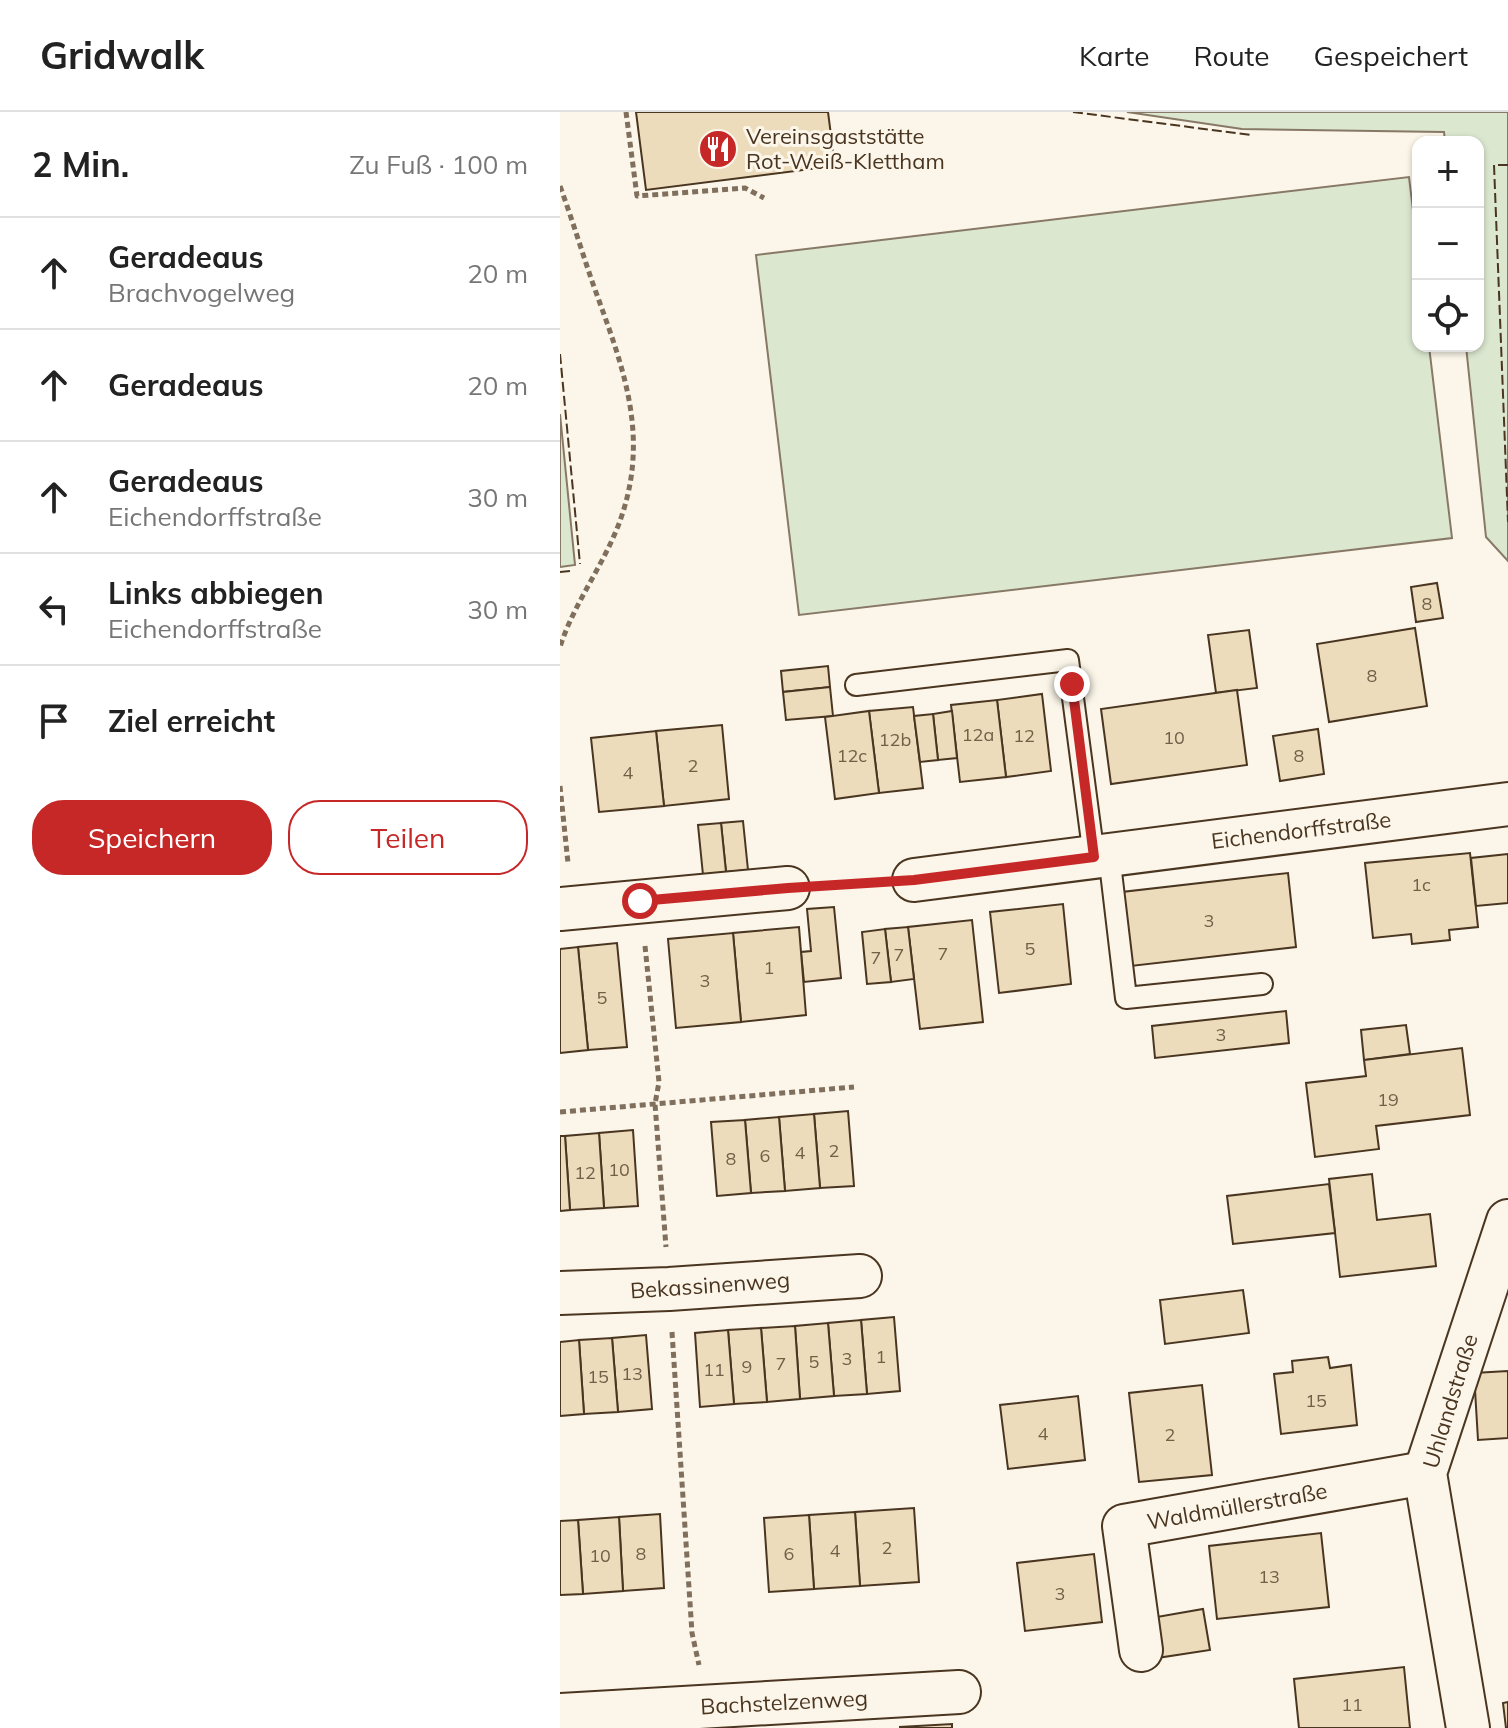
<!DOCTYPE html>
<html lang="de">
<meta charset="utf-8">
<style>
body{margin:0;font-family:Mulish,sans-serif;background:#f2f2f2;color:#222}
.controls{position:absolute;right:24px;top:24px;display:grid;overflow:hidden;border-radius:16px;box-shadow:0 2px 6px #0004}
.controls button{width:72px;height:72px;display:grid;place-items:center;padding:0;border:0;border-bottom:2px solid #e0e0e0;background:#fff;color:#222;font:40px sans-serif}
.stop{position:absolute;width:24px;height:24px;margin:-18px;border:6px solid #c62828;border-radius:50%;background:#fff}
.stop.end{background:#c62828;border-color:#fff;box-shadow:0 2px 8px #0008}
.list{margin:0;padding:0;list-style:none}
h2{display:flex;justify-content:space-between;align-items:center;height:104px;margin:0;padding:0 32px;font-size:34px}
h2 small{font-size:26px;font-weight:400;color:#767676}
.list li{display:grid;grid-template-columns:52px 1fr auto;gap:24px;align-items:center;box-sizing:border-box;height:112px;padding:0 32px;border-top:2px solid #e0e0e0}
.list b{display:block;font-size:30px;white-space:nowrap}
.list p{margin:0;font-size:26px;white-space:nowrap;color:#767676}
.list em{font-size:26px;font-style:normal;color:#767676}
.actions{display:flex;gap:16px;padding:24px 32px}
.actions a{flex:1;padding:18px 0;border:2px solid #c62828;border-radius:32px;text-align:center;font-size:28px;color:#c62828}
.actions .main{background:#c62828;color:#fff}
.icon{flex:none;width:44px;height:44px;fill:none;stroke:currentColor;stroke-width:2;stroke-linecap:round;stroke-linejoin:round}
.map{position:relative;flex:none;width:948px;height:1616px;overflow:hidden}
header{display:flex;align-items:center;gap:48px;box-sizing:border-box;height:112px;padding:0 40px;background:#fff;border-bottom:2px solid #e0e0e0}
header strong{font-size:38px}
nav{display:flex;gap:44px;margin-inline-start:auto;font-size:28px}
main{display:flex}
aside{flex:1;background:#fff}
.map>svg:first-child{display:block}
.green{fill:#dce7d0;stroke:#887966;stroke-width:2}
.building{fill:#ecdcbc;stroke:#4a3520;stroke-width:2}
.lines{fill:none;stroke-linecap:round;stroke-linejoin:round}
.service-casing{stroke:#4a3520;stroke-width:24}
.minor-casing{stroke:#4a3520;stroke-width:46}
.path{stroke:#7f6f5c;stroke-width:5;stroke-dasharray:6 4;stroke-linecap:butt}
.service{stroke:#fbf6e9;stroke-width:20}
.minor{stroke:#fbf6e9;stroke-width:42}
.fence{stroke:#4a3520;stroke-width:2;stroke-dasharray:10 4;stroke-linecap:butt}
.route{stroke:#c62828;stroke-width:10}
.labels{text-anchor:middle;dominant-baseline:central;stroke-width:6;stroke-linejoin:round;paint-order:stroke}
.number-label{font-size:18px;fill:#725f47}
.poi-label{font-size:22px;fill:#4a3520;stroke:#fbf6e9;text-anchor:start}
.street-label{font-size:22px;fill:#4a3520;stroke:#fbf6e9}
</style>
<header>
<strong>Gridwalk</strong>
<nav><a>Karte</a><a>Route</a><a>Gespeichert</a></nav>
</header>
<main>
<aside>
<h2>2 Min.<small>Zu Fuß · 100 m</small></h2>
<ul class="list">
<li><svg class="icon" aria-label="ahead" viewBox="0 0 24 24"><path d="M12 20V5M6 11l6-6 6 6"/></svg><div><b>Geradeaus</b><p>Brachvogelweg</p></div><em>20 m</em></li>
<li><svg class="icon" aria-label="ahead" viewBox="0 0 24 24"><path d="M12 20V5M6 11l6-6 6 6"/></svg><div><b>Geradeaus</b></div><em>20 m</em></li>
<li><svg class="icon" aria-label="ahead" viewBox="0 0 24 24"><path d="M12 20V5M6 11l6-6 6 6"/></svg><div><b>Geradeaus</b><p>Eichendorffstraße</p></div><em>30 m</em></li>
<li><svg class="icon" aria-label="left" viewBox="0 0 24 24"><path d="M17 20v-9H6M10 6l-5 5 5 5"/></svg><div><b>Links abbiegen</b><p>Eichendorffstraße</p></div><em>30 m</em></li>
<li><svg class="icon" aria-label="arrive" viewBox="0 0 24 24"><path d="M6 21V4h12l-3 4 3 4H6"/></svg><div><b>Ziel erreicht</b></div></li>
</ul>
<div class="actions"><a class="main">Speichern</a><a>Teilen</a></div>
</aside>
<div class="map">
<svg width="948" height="1616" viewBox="0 0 948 1616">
<rect width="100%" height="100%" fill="#fbf6e9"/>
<g class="green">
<polygon points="567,0 948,0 948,449 926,425 906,234 918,234 918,30 885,30 884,20 682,17"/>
<polygon points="849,65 858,140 858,234 869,234 892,426 239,503 196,143"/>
<polygon points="0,302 15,453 0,455"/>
</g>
<g class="building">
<polygon points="76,0 268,0 275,54 86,78"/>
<polygon points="877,471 883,506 856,510 851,475"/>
<polygon points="855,516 867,594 769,610 757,532"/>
<polygon points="689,518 697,576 656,581 648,523"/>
<polygon points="268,554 270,575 223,580 221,559"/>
<polygon points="270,575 273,604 226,608 223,580"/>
<polygon points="677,578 687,653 551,672 541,597"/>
<polygon points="482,582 491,659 446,665 437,588"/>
<polygon points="437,588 446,665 400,670 391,593"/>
<polygon points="353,595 363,676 319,681 309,599"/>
<polygon points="309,599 319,681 275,687 265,605"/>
<polygon points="392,599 397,646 378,648 373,602"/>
<polygon points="373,602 378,648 360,650 354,604"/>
<polygon points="162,613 169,687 104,694 96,619"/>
<polygon points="758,617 764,662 720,669 713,624"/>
<polygon points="96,619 104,694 39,700 31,626"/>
<polygon points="183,709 188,758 166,760 161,711"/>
<polygon points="161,711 166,760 143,763 138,713"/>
<polygon points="910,741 918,815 889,818 890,828 852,832 851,822 813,826 805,751"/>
<polygon points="948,742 948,791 916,794 911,746"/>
<polygon points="728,761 736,835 571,854 562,780"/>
<polygon points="503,792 511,872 439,881 430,800"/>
<polygon points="274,795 281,866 244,870 241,840 251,839 247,797"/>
<polygon points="412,808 423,910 360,917 348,815"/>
<polygon points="239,815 246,903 181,910 173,821"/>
<polygon points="348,815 354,867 331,870 325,817"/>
<polygon points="325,817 331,870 307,872 302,820"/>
<polygon points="173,821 181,910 116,916 108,827"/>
<polygon points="57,831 67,935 28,938 18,835"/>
<polygon points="18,835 28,938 0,941 0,837"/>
<polygon points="726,899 729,931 595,946 592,914"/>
<polygon points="846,913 850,942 804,948 801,918"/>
<polygon points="902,936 910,1003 816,1014 819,1037 755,1045 746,971 806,964 804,948"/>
<polygon points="288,999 294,1074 260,1076 254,1002"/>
<polygon points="254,1002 260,1076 225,1079 219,1005"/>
<polygon points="219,1005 225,1079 191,1081 185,1008"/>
<polygon points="185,1008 191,1081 157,1084 151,1010"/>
<polygon points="73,1018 78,1094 44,1096 39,1021"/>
<polygon points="39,1021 44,1096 10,1098 5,1024"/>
<polygon points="0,1024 5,1024 10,1098 0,1099"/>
<polygon points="812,1062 817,1108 870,1102 876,1154 780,1165 769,1067"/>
<polygon points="769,1072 775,1121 673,1132 667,1084"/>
<polygon points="683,1178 689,1221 605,1232 600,1188"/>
<polygon points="334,1205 340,1279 307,1282 301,1208"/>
<polygon points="301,1208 307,1282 274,1284 268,1211"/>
<polygon points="268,1211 274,1284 240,1287 235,1214"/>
<polygon points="235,1214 240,1287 207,1290 201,1216"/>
<polygon points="201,1216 207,1290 174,1292 168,1218"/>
<polygon points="168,1218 174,1292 140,1295 135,1221"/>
<polygon points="86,1223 92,1297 58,1300 52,1226"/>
<polygon points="52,1226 58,1300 24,1302 19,1228"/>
<polygon points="19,1228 24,1302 0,1304 0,1230"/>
<polygon points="768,1245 770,1256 791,1253 797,1313 721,1322 714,1262 733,1260 732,1249"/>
<polygon points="948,1259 948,1326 918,1328 914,1261"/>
<polygon points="642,1273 652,1363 579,1370 569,1281"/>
<polygon points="518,1284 525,1348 448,1357 440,1293"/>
<polygon points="354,1396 359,1470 300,1474 295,1400"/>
<polygon points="295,1400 300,1474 254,1477 249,1403"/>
<polygon points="100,1402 104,1476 63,1479 59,1405"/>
<polygon points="249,1403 254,1477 209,1480 204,1406"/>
<polygon points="59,1405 63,1479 23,1482 18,1408"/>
<polygon points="18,1408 23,1482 0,1483 0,1409"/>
<polygon points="761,1421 769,1495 657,1507 649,1434"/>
<polygon points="534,1442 542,1510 465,1519 457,1451"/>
<polygon points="643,1497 650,1538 597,1546 591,1506"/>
<polygon points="844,1555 850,1616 739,1616 734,1567"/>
<polygon points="948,1590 948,1616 946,1616 943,1591"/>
<polygon points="392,1612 392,1616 340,1616 340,1615"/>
</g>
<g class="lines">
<g class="service-casing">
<g id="service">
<polyline points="296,573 508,548 534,745"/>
<polyline points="549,743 566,886 702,872"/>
</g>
</g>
<g class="minor-casing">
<g id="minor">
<polyline points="354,768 948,692"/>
<polyline points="0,797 228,776"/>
<polyline points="0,1181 109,1177 300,1164"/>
<polyline points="581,1538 564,1414 865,1361"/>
<polyline points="0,1603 399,1580"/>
<polyline points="908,1616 865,1361 948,1109"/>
</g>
</g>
<g class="path">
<polyline points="66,0 77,84 185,76 204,86"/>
<path d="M0,74C12,107 22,140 33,172C61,250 90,319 62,403C47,449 15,488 0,535"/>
<polyline points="0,674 8,751"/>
<polyline points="269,773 310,771"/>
<polyline points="85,834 99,970 95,992 106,1135"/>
<polyline points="0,1000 294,975"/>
<polyline points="112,1220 132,1521 139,1553"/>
</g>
<use href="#service" class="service"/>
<use href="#minor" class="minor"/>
<g class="fence">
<polyline points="513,0 691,23"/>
<polyline points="948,53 934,53 948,410"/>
<polyline points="0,242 20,452"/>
<polyline points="0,460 11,459"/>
</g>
</g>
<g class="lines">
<polyline class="route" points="80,789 228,776 354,768 534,745 512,572"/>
</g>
<defs>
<g id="restaurant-disc" transform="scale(2)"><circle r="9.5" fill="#c62828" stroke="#fbf6e9"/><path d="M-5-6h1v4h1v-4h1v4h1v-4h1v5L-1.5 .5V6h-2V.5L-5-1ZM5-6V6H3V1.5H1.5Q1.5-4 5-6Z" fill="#fff"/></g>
</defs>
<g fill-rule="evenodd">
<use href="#restaurant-disc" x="158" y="37"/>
</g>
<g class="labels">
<g class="number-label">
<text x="867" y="491">8</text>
<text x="812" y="563">8</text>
<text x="418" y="622">12a</text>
<text x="464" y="623">12</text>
<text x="614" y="625">10</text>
<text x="335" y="627">12b</text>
<text x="292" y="643">12c</text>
<text x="739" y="643">8</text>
<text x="133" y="653">2</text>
<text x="68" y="660">4</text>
<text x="861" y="772">1c</text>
<text x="649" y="808">3</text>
<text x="470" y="836">5</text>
<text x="383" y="841">7</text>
<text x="339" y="842">7</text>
<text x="316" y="845">7</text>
<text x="209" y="855">1</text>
<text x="145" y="868">3</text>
<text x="42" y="885">5</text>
<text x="661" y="922">3</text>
<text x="828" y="987">19</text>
<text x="274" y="1038">2</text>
<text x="240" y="1040">4</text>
<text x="205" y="1043">6</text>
<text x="171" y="1046">8</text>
<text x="59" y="1057">10</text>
<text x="25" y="1060">12</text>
<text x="321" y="1244">1</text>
<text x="287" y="1246">3</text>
<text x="254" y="1249">5</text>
<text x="221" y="1251">7</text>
<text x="187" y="1254">9</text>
<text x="154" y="1257">11</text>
<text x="72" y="1261">13</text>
<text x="38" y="1264">15</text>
<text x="756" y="1288">15</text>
<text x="483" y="1321">4</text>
<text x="610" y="1322">2</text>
<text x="327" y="1435">2</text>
<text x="275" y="1438">4</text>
<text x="81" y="1441">8</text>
<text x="229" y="1441">6</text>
<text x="40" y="1443">10</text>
<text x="709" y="1464">13</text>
<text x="500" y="1481">3</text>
<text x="792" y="1592">11</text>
</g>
<g class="poi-label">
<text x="186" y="24">Vereinsgaststätte<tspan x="186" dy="25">Rot-Weiß-Klettham</tspan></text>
</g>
<g class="street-label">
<text transform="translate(741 718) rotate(-7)">Eichendorffstraße</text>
<text transform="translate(150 1173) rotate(-4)">Bekassinenweg</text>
<text transform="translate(890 1289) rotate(-73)">Uhlandstraße</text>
<text transform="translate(677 1394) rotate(-10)">Waldmüllerstraße</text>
<text transform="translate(224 1590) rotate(-3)">Bachstelzenweg</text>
</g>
</g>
</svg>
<div class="controls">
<button>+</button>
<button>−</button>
<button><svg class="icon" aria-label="locate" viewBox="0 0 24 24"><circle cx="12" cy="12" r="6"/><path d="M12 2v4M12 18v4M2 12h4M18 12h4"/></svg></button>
</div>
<div class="stop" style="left:80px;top:789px"></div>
<div class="stop end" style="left:512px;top:572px"></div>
</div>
</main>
